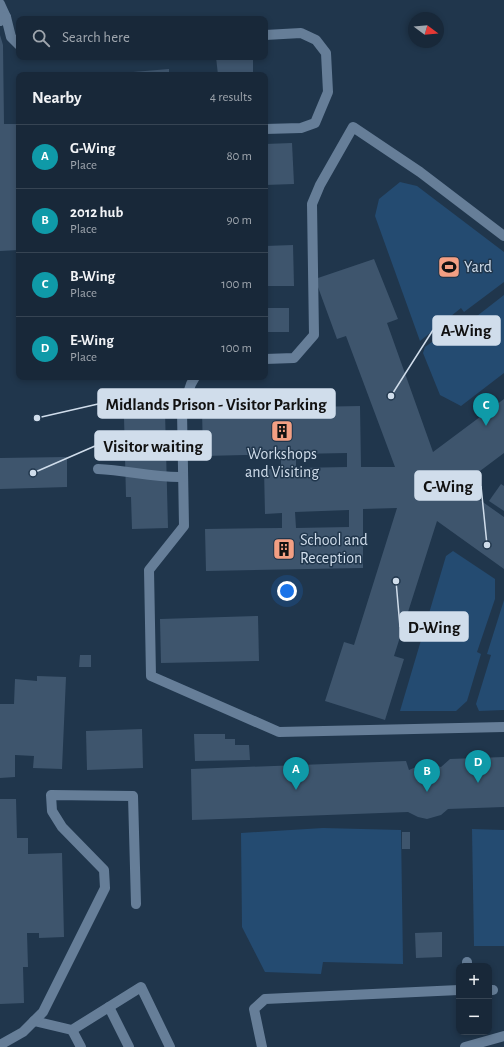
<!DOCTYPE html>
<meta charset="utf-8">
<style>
body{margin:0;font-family:"Alegreya Sans",sans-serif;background:#253444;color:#f1f3f6}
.controls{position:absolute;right:12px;bottom:12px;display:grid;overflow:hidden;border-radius:8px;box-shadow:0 2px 6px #0003}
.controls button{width:36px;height:36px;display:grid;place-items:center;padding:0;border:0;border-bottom:1px solid #364453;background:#182839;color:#f1f3f6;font:20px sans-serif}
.compass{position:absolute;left:408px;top:12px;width:36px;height:36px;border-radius:50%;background:#182839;box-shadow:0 2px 6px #0003;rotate:106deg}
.you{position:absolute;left:287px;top:591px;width:14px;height:14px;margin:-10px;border:3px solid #fff;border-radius:50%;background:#1a73e8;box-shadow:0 0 0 6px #1a73e833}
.badge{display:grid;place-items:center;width:26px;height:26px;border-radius:50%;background:#8c9099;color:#fff;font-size:13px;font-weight:700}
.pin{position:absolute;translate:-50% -33px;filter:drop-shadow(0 1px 2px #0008)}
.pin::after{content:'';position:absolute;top:21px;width:14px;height:12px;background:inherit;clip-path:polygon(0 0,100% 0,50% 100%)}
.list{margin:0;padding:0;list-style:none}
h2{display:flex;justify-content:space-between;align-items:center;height:52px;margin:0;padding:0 16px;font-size:17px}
h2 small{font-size:13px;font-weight:400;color:#9fa6ae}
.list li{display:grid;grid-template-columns:26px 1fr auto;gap:12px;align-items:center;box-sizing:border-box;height:64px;padding:0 16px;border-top:1px solid #364453}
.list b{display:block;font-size:15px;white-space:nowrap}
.list p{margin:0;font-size:13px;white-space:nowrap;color:#9fa6ae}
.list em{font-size:13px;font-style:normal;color:#9fa6ae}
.icon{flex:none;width:22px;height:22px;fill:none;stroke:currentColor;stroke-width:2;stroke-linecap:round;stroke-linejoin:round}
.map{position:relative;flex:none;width:504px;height:1047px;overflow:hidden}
.search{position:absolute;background:#182839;box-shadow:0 2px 6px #0003;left:16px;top:16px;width:252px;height:44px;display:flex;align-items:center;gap:10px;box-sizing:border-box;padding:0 14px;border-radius:8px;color:#9fa6ae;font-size:15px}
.panel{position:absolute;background:#182839;box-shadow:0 2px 6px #0003;left:16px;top:72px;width:252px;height:308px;border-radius:8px}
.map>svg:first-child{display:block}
.green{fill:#244b71}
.building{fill:#3e556d;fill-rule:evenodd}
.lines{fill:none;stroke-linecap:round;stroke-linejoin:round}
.minor{stroke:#667e98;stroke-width:10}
.labels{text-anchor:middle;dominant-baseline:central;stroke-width:3;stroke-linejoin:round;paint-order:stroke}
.poi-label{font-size:16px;fill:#d0ddeb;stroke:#20364c;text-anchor:start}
.leader{fill:none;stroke:#d0ddeb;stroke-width:1.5}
.callout-dot{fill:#d0ddeb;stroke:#20364c;stroke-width:1.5}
.callout{fill:#d0ddeb;stroke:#d0ddeb;stroke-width:1.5}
.callout-label{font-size:17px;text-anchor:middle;font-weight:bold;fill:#111}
</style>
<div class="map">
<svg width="504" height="1047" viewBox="0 0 504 1047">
<rect width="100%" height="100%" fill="#20364c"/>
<g class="green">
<polygon points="400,182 417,186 504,252 504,282 464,312 461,308 420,341 375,216 379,199"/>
<polygon points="504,295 504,373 461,406 440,395 423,353 425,347 464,319 468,323"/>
<polygon points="453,551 495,579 495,599 477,652 481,654 467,701 456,711 400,711 446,556"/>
<polygon points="504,600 504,710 479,711 476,704 491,655 487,654"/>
<polygon points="323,828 401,830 403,964 323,962 321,974 265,972 242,927 241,833"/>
<polygon points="472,829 504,830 504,946 474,946"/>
</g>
<g class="building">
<polygon points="0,35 3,45 4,124 19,124 19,250 0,251"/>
<polygon points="216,57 253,57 253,75 218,75"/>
<polygon points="169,69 169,75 121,75 121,73"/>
<polygon points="292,143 294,184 265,185 265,144"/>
<polygon points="293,245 294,286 265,286 265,246"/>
<path d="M374,259L398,319L387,323L433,452L504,399V453L460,486L504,517V569L437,521L394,656L404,659L385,720L325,701L344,642L354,645L397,508L363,509V568L206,571L205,529L282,528V513L265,514L264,469H281V454L203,456L202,409L360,406L361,467H395L346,336L337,339L315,279ZM347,453V467L296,468V454ZM349,510V527L296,528L295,512Z"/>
<rect x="265" y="308" width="24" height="24"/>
<polygon points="165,411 168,528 132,529 131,497 126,497 124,417 129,417 129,412"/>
<polygon points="67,457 67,487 0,489 0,458"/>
<polygon points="501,484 504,486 504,511 489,501"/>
<polygon points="258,616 259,661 161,663 160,619"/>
<polygon points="80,655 91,655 91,667 79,667"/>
<polygon points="37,676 66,677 62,769 33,768 34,756 15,755 15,777 0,778 0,704 14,704 15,679 37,681"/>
<polygon points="142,729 143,768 87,770 86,731"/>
<polygon points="194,734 225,734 225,739 235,739 235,745 249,745 250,760 195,761"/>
<polygon points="504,757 504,807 448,809 441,815 427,819 418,817 408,812 192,820 191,769 406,761 409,770 423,764 431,764 441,767 450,759"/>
<polygon points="0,799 16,799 17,838 28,838 28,854 62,853 64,937 39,938 39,933 27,933 28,967 23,967 24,1003 0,1004"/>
<rect x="402" y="832" width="8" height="17"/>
<polygon points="442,932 442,957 416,958 415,933"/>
</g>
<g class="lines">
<g class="minor">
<polyline points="0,4 6,17 0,21"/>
<polyline points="6,17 11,37 19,45"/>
<polyline points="265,35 301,33 316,40 326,53 328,92 315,123 301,128 265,129"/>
<polyline points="265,359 294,358 314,335 312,204 320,185 353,127 420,172 504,236"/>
<polyline points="195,377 191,384 182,411 184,526 149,570 151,676 279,732 504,727"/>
<path d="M98,469C127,470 154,478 183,477"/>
<polyline points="467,962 467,966"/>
<polyline points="489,990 493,990"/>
<polyline points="109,1007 129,1047"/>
<polyline points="34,1021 72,1030 141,987 170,1047"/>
<polyline points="72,1030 81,1047"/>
<polyline points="0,1045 23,1032 43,1012 105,888 104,870 62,827 52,811 51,795 133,796 136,904"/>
<polyline points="262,1047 254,1009 265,999 459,990"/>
<polyline points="465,1047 504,1036"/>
</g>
</g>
<defs>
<g id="stadium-square" transform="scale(1.15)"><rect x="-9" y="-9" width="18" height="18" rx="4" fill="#f39f83" stroke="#20364c"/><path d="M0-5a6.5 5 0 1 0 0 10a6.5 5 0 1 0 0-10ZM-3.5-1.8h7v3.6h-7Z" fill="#111"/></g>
<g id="building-square" transform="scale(1.15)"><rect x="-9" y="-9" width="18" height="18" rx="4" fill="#f39f83" stroke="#20364c"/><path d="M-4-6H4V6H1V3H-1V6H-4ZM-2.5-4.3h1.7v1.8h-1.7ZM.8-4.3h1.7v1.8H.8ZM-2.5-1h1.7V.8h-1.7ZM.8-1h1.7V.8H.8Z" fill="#111"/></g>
</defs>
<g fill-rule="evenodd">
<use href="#stadium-square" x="449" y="267"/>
<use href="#building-square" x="282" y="431"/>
<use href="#building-square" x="284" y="549"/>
</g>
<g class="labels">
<g class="poi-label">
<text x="464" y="267">Yard</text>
<text x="282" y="454" text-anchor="middle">Workshops<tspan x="282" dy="18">and Visiting</tspan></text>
<text x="300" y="540">School and<tspan x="300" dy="18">Reception</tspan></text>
</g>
</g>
<path class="leader" d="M391 396L433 330M37 418L98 404M33 473L95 446M487 545L481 486M396 581L400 627"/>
<g class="callout-dot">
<circle cx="391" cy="396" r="4"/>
<circle cx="37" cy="418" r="4"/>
<circle cx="33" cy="473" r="4"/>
<circle cx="487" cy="545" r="4"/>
<circle cx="396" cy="581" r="4"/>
</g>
<g class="callout">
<rect x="433" y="316" width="67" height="29" rx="4"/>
<rect x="98" y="389" width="237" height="29" rx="4"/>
<rect x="95" y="431" width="116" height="29" rx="4"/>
<rect x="415" y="471" width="66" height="29" rx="4"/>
<rect x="400" y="612" width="68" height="29" rx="4"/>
</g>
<g class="callout-label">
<text x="466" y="336">A-Wing</text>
<text x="216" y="410">Midlands Prison - Visitor Parking</text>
<text x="153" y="452">Visitor waiting</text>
<text x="448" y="492">C-Wing</text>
<text x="434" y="633">D-Wing</text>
</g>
</svg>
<div class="controls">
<button>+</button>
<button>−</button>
</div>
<svg class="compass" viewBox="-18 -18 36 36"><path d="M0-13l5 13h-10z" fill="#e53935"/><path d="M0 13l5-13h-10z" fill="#9fa6ae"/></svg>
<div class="you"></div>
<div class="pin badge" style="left:296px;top:790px;background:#0f9aa8">A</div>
<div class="pin badge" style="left:427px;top:792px;background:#0f9aa8">B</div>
<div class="pin badge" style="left:486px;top:426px;background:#0f9aa8">C</div>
<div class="pin badge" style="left:478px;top:783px;background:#0f9aa8">D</div>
<div class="search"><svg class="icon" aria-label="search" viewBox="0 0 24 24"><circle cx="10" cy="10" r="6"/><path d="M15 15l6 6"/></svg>Search here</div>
<section class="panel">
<h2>Nearby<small>4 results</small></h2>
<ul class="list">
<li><span class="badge" style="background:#0f9aa8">A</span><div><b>G-Wing</b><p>Place</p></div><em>80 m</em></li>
<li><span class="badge" style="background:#0f9aa8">B</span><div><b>2012 hub</b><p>Place</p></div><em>90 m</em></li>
<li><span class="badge" style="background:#0f9aa8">C</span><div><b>B-Wing</b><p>Place</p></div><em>100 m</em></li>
<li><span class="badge" style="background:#0f9aa8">D</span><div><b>E-Wing</b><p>Place</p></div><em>100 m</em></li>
</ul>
</section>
</div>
